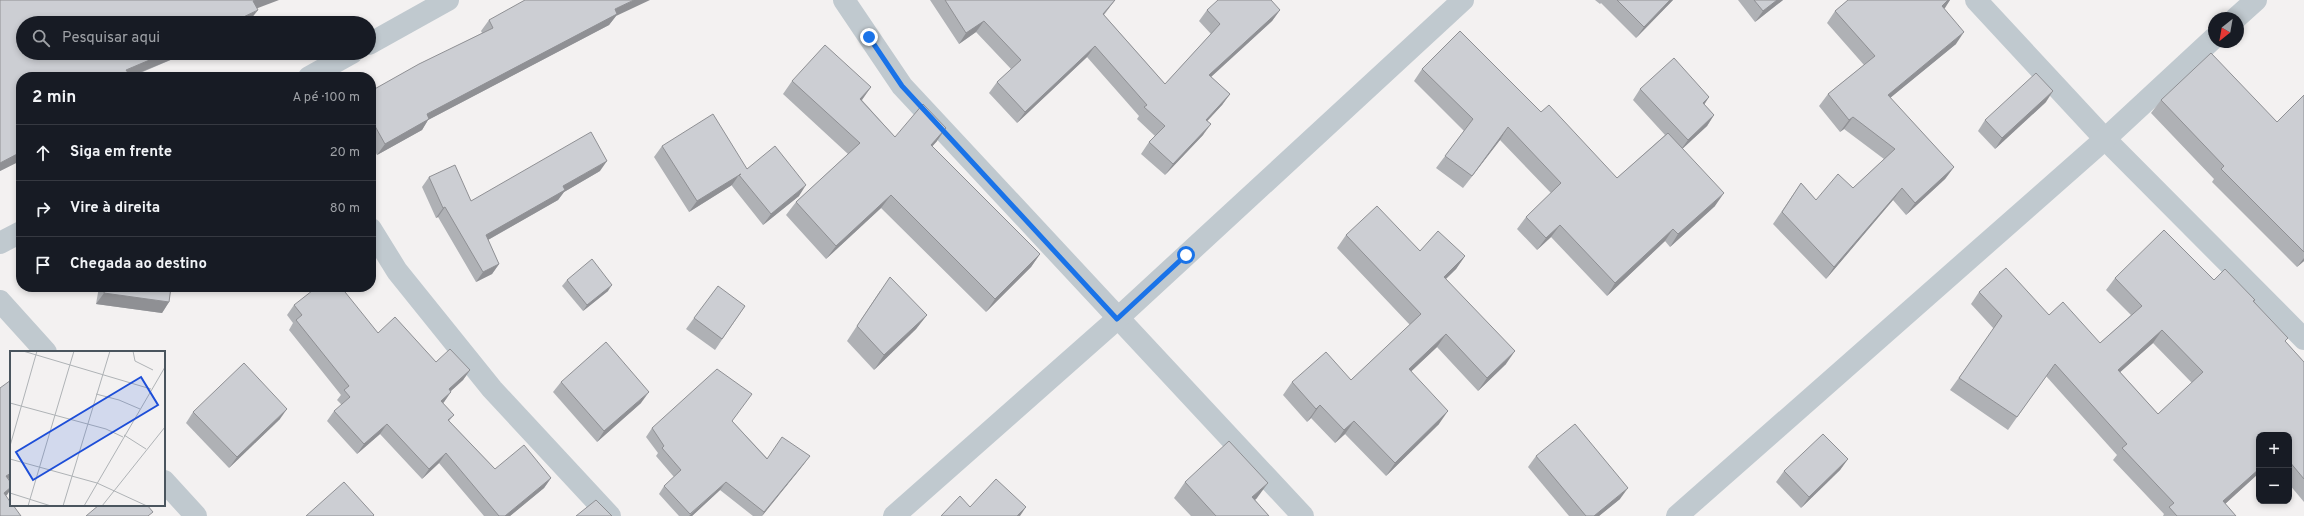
<!DOCTYPE html>
<html lang="pt">
<meta charset="utf-8">
<style>
body{margin:0;font-family:Overpass,sans-serif;background:#20242c;color:#f1f3f6}
.controls{position:absolute;right:12px;bottom:12px;display:grid;overflow:hidden;border-radius:8px;box-shadow:0 2px 6px #0003}
.controls button{width:36px;height:36px;display:grid;place-items:center;padding:0;border:0;border-bottom:1px solid #363941;background:#171b24;color:#f1f3f6;font:20px sans-serif}
.compass{position:absolute;left:2208px;top:12px;width:36px;height:36px;border-radius:50%;background:#171b24;box-shadow:0 2px 6px #0003;rotate:211deg}
.stop{position:absolute;width:12px;height:12px;margin:-9px;border:3px solid #1a73e8;border-radius:50%;background:#fff}
.stop.end{background:#1a73e8;border-color:#fff;box-shadow:0 1px 4px #0008}
.list{margin:0;padding:0;list-style:none}
h2{display:flex;justify-content:space-between;align-items:center;height:52px;margin:0;padding:0 16px;font-size:17px}
h2 small{font-size:13px;font-weight:400;color:#9ea1a6}
.list li{display:grid;grid-template-columns:26px 1fr auto;gap:12px;align-items:center;box-sizing:border-box;height:56px;padding:0 16px;border-top:1px solid #363941}
.list b{display:block;font-size:15px;white-space:nowrap}
.list em{font-size:13px;font-style:normal;color:#9ea1a6}
.icon{flex:none;width:22px;height:22px;fill:none;stroke:currentColor;stroke-width:2;stroke-linecap:round;stroke-linejoin:round}
.map{position:relative;flex:none;width:2304px;height:516px;overflow:hidden}
.search{position:absolute;background:#171b24;box-shadow:0 2px 6px #0003;left:16px;top:16px;width:360px;height:44px;display:flex;align-items:center;gap:10px;box-sizing:border-box;padding:0 14px;border-radius:22px;color:#9ea1a6;font-size:15px}
.panel{position:absolute;background:#171b24;box-shadow:0 2px 6px #0003;left:16px;top:72px;width:360px;height:220px;border-radius:16px}
.map>svg:first-child{display:block}
.lines{fill:none;stroke-linecap:round;stroke-linejoin:round}
.minor{stroke:#c0c9cf;stroke-width:22}
.wall{fill:#afb1b5;fill-rule:evenodd}
.shaded-wall{fill:#8f9094}
.building{fill:#ccced3;stroke:#8f9094;fill-rule:evenodd}
.route{stroke:#1a73e8;stroke-width:5}
.inset-road{fill:none;stroke:#afb3b6;stroke-width:1}
.view{fill:#1d4ed8;fill-opacity:0.15;stroke:#1d4ed8;stroke-width:2}
.inset-edge{fill:none;stroke:#4a555e;stroke-width:2}
</style>
<div class="map">
<svg width="2304" height="516" viewBox="0 0 2304 516">
<rect width="100%" height="100%" fill="#f3f1f1"/>
<g class="lines">
<g class="minor">
<polyline points="844,0 902,86 1303,516"/>
<polyline points="1976,0 2105,139 2304,339"/>
<polyline points="2236,18 2256,0"/>
<polyline points="369,44 448,0"/>
<polyline points="309,77 352,53"/>
<polyline points="371,229 397,271 492,389 610,516"/>
<polyline points="0,243 21,232"/>
<polyline points="0,301 46,352"/>
<polyline points="164,481 196,516"/>
<polyline points="894,516 1117,319 1463,0"/>
<polyline points="1677,516 2105,139 2214,38"/>
</g>
</g>
<g class="wall">
<polygon points="0,0 257,8 249,23 23,23 187,53 131,77 21,77 21,163 19,164 18,162 0,171"/>
<polygon points="930,0 1115,0 1104,15 1165,84 1211,34 1199,21 1207,10 1280,10 1272,21 1211,77 1230,94 1222,105 1207,121 1203,135 1165,175 1141,154 1149,142 1155,136 1137,119 1139,116 1087,57 1017,123 989,93 997,82 1011,69 976,32 959,44"/>
<polygon points="1595,0 1673,0 1636,38 1601,3 1600,4"/>
<polygon points="1738,0 1783,0 1755,22"/>
<polygon points="1848,0 1950,0 1944,8 1956,44 1890,98 1954,167 1945,179 1906,215 1893,200 1826,279 1773,224 1801,183 1816,200 1853,188 1884,159 1844,129 1840,132 1819,106 1828,94 1864,65 1827,23 1835,11"/>
<polygon points="616,16 609,25 428,120 422,130 377,155 371,144 371,91 482,33 481,31 489,20"/>
<polygon points="1422,69 1541,112 1617,178 1665,135 1633,100 1640,89 1709,97 1704,104 1714,115 1707,126 1682,149 1715,206 1670,247 1665,241 1607,296 1551,237 1537,250 1517,229 1526,217 1551,193 1500,140 1463,188 1436,168 1464,131 1414,81"/>
<polygon points="792,81 871,87 862,100 895,137 937,141 932,146 1040,254 1031,267 986,312 881,208 826,259 786,215 796,202 848,154 783,94"/>
<polygon points="2304,95 2304,261 2297,267 2212,182 2214,179 2151,113 2161,100 2277,122"/>
<polygon points="2046,102 1995,149 1978,131 1985,120"/>
<polygon points="662,146 747,169 799,196 763,225 732,186 732,185 689,212 654,157"/>
<polygon points="600,171 564,192 558,200 488,240 499,264 492,274 476,282 438,217 436,218 422,187 429,177 471,201"/>
<polygon points="1346,235 1420,251 1465,256 1456,269 1446,279 1506,364 1478,391 1437,347 1411,371 1439,424 1386,476 1345,434 1335,443 1311,418 1307,422 1283,395 1292,382 1351,380 1410,325 1337,248"/>
<path d="M2115,278L2214,280L2255,300L2254,301L2286,342L2304,362V502L2289,484V435H2259V473L2225,504L2236,516H2163L2164,514L2113,460L2117,455L2046,376L2008,430L1950,390L1994,329L1971,304L1979,292L2049,315L2100,343L2131,315L2106,290ZM2153,343L2192,383L2158,414L2120,372Z"/>
<polygon points="567,280 608,291 583,311 562,286"/>
<polygon points="99,287 171,287 169,302 162,313 96,304"/>
<polygon points="880,291 927,315 916,329 874,370 847,341"/>
<polygon points="294,305 378,333 436,362 470,370 463,380 451,391 444,402 443,404 454,415 449,421 495,469 551,478 544,488 510,516 484,516 439,463 422,479 380,434 357,454 327,421 334,411 342,405 337,400 341,395 289,330 293,323 287,315"/>
<polygon points="745,306 715,350 686,329 694,318"/>
<polygon points="561,382 641,403 597,442 553,392"/>
<polygon points="193,412 280,419 229,468 186,423"/>
<polygon points="732,421 767,458 804,464 762,516 753,516 720,490 692,516 679,516 659,494 664,486 674,477 656,456 658,453 646,437 652,428"/>
<polygon points="1536,456 1620,499 1599,516 1569,516 1528,467"/>
<polygon points="1848,459 1840,470 1801,508 1776,482 1784,471"/>
<polygon points="1185,482 1257,498 1255,500 1269,516 1191,516 1174,498"/>
</g>
<g class="shaded-wall">
<polygon points="255,0 279,0 245,13 253,1"/>
<polygon points="634,0 650,0 616,16 609,25 428,120 422,130 377,155 385,144 427,114 615,9"/>
<polygon points="1115,0 1112,4 1095,25 1103,14"/>
<polygon points="1670,0 1673,0 1636,38 1644,27"/>
<polygon points="1777,0 1783,0 1755,22 1763,11"/>
<polygon points="1948,0 1950,0 1945,8 1933,18 1942,6"/>
<polygon points="258,10 248,23 231,23"/>
<polygon points="1280,10 1272,21 1201,86 1209,75"/>
<polygon points="984,21 976,32 959,44 966,33"/>
<polygon points="1964,32 1956,44 1879,107 1888,95"/>
<polygon points="1095,46 1087,57 1017,123 1025,112"/>
<polygon points="166,53 187,53 129,77 126,70"/>
<polygon points="871,87 861,101 860,99"/>
<polygon points="2053,91 2046,102 1995,149 2002,138"/>
<polygon points="1230,94 1222,105 1198,131 1206,120"/>
<polygon points="1709,97 1702,108 1703,103"/>
<polygon points="1714,115 1707,126 1680,151 1688,140"/>
<polygon points="1853,117 1844,129 1840,132 1849,120"/>
<polygon points="1211,124 1203,135 1165,175 1173,164"/>
<polygon points="1508,127 1500,140 1463,188 1472,176"/>
<polygon points="946,128 937,141 922,158 931,145"/>
<polygon points="21,152 21,157 18,162 0,171 0,163"/>
<polygon points="607,161 600,171 564,192 558,200 479,245 486,235 563,186"/>
<polygon points="1954,167 1945,179 1906,215 1915,203"/>
<polygon points="741,174 739,175 732,185 689,212 697,201"/>
<polygon points="806,185 799,196 763,225 771,214"/>
<polygon points="1902,188 1893,200 1826,279 1834,267"/>
<polygon points="1724,193 1715,206 1670,247 1678,234"/>
<polygon points="891,195 881,208 826,259 836,246"/>
<polygon points="445,207 438,217 436,218 443,208"/>
<polygon points="1560,225 1551,237 1537,250 1546,238"/>
<polygon points="1673,229 1665,241 1607,296 1615,283"/>
<polygon points="1040,254 1031,267 986,312 995,299"/>
<polygon points="1465,256 1456,269 1435,289 1444,277"/>
<polygon points="2304,258 2304,261 2297,267"/>
<polygon points="499,264 492,274 476,282 483,272"/>
<polygon points="612,285 608,291 583,311 587,305"/>
<polygon points="104,293 169,302 162,313 96,304"/>
<polygon points="927,315 916,329 874,370 884,355"/>
<polygon points="2162,330 2153,343 2109,382 2118,370"/>
<polygon points="1446,334 1437,347 1400,382 1409,369"/>
<polygon points="1515,351 1506,364 1478,391 1487,378"/>
<polygon points="470,370 463,380 442,399 449,389"/>
<polygon points="451,392 444,402 434,411 441,401"/>
<polygon points="649,392 641,403 597,442 604,431"/>
<polygon points="1320,405 1311,418 1307,422 1316,409"/>
<polygon points="287,409 280,419 229,468 237,457"/>
<polygon points="1448,411 1439,424 1386,476 1395,463"/>
<polygon points="1354,421 1345,434 1335,443 1344,430"/>
<polygon points="387,424 380,434 357,454 364,444"/>
<polygon points="446,453 439,463 422,479 429,469"/>
<polygon points="810,456 804,464 762,516 764,512"/>
<polygon points="1848,459 1840,470 1801,508 1809,497"/>
<polygon points="2259,469 2259,473 2214,514 2223,501"/>
<polygon points="11,473 11,477 0,485 6,476"/>
<polygon points="551,478 544,488 510,516 505,516"/>
<polygon points="726,482 720,490 692,516 689,516"/>
<polygon points="1268,483 1257,498 1241,513 1252,497"/>
<polygon points="11,487 11,489 7,495 0,500 4,493"/>
<polygon points="1628,488 1620,499 1599,516 1594,516"/>
<polygon points="1026,507 1020,516 1017,516"/>
</g>
<g class="building">
<polygon points="0,0 255,0 253,1 258,10 231,23 23,23 23,53 166,53 126,70 131,77 21,77 21,152 0,163"/>
<polygon points="525,0 634,0 615,9 617,14 427,114 429,119 385,144 371,119 371,91 419,64 493,28 489,20"/>
<polygon points="945,0 1115,0 1103,14 1165,84 1220,24 1207,10 1218,0 1271,0 1280,10 1209,75 1230,94 1206,120 1211,124 1173,164 1149,142 1165,126 1144,107 1147,105 1095,46 1025,112 997,82 1021,60 984,21 966,33"/>
<polygon points="1617,0 1670,0 1644,27"/>
<polygon points="1754,0 1777,0 1763,11"/>
<polygon points="1848,0 1948,0 1942,6 1964,32 1888,95 1954,167 1915,203 1902,188 1834,267 1782,212 1801,183 1816,200 1838,174 1853,188 1895,149 1853,117 1849,120 1828,94 1875,56 1835,11"/>
<polygon points="1460,31 1541,112 1549,105 1617,178 1668,133 1724,193 1678,234 1673,229 1615,283 1560,225 1546,238 1526,217 1561,183 1508,127 1472,176 1445,156 1473,119 1422,69"/>
<polygon points="825,45 871,87 860,99 895,137 923,104 946,128 931,145 1040,254 995,299 891,195 836,246 796,202 860,143 792,81"/>
<polygon points="2211,53 2277,122 2304,95 2304,252 2221,169 2224,166 2161,100"/>
<polygon points="1674,58 1709,97 1703,103 1714,115 1688,140 1640,89"/>
<polygon points="2036,73 2053,91 2002,138 1985,120"/>
<polygon points="713,114 747,169 775,146 806,185 771,214 739,175 741,174 697,201 662,146"/>
<polygon points="591,132 607,161 563,186 565,190 486,235 499,264 483,272 445,207 443,208 429,177 455,165 471,201"/>
<polygon points="1377,206 1420,251 1438,231 1465,256 1444,277 1515,351 1487,378 1446,334 1409,369 1448,411 1395,463 1354,421 1344,430 1320,405 1316,409 1292,382 1326,352 1351,380 1421,314 1346,235"/>
<path d="M2164,230L2214,280L2225,269L2255,300L2253,301L2288,338L2285,341L2304,362V479L2289,461V435H2259V469L2223,501L2236,516H2177L2169,507L2174,503L2122,448L2127,444L2055,364L2017,417L1959,378L2002,316L1979,292L2006,268L2049,315L2063,302L2100,343L2142,306L2115,278ZM2162,330L2203,372L2158,414L2118,370Z"/>
<polygon points="592,259 612,285 587,305 567,280"/>
<polygon points="890,277 927,315 884,355 857,326"/>
<polygon points="718,286 745,306 722,339 694,318"/>
<polygon points="105,287 171,287 169,302 104,293"/>
<polygon points="317,287 341,287 378,333 395,317 436,362 450,349 470,370 449,389 451,392 441,401 454,415 448,420 495,469 524,445 551,478 505,516 499,516 446,453 429,469 387,424 364,444 334,411 350,397 344,390 349,386 296,320 302,315 294,305"/>
<polygon points="606,342 649,392 604,431 561,382"/>
<polygon points="244,363 287,409 237,457 193,412"/>
<polygon points="717,369 752,394 732,421 767,459 782,437 810,456 764,512 726,482 690,514 664,486 681,470 662,448 664,446 652,428"/>
<polygon points="11,380 11,473 6,476 11,483 11,487 4,493 11,503 11,505 13,505 21,516 0,516 0,388"/>
<polygon points="1575,424 1628,488 1594,516 1586,516 1536,456"/>
<polygon points="1823,434 1848,459 1809,497 1784,471"/>
<polygon points="1229,441 1268,483 1252,497 1269,516 1216,516 1185,482"/>
<polygon points="996,479 1026,507 1017,516 941,516 960,496 970,507"/>
<polygon points="344,482 374,515 373,516 306,516"/>
<polygon points="596,500 612,516 576,516"/>
<polygon points="99,505 147,505 153,512 148,516 86,516"/>
</g>
<g class="lines">
<polyline class="route" points="869,37 902,86 1117,319 1186,255"/>
</g>
<g transform="translate(10 351)">
<rect width="155" height="155" fill="#f3f1f1"/>
<path class="inset-road" d="M13,0L141,38M123,0L125,10L143,19M86,43L109,49L130,58M0,52L96,78L113,86M114,84L136,98M0,95L27,0M0,108L87,132L137,155M0,142L41,155M18,155L64,0M53,155L100,0M74,155L155,16M92,155L155,76"/>
<path class="view" d="M131,26L148,54L23,129L6,101Z"/>
<rect width="155" height="155" class="inset-edge"/>
</g>
</svg>
<div class="controls">
<button>+</button>
<button>−</button>
</div>
<svg class="compass" viewBox="-18 -18 36 36"><path d="M0-13l5 13h-10z" fill="#e53935"/><path d="M0 13l5-13h-10z" fill="#9ea1a6"/></svg>
<div class="stop" style="left:1186px;top:255px"></div>
<div class="stop end" style="left:869px;top:37px"></div>
<div class="search"><svg class="icon" aria-label="search" viewBox="0 0 24 24"><circle cx="10" cy="10" r="6"/><path d="M15 15l6 6"/></svg>Pesquisar aqui</div>
<section class="panel">
<h2>2 min<small>A pé · 100 m</small></h2>
<ul class="list">
<li><svg class="icon" aria-label="ahead" viewBox="0 0 24 24"><path d="M12 20V5M6 11l6-6 6 6"/></svg><div><b>Siga em frente</b></div><em>20 m</em></li>
<li><svg class="icon" aria-label="right" viewBox="0 0 24 24"><path d="M7 20v-9h11M14 6l5 5-5 5"/></svg><div><b>Vire à direita</b></div><em>80 m</em></li>
<li><svg class="icon" aria-label="arrive" viewBox="0 0 24 24"><path d="M6 21V4h12l-3 4 3 4H6"/></svg><div><b>Chegada ao destino</b></div></li>
</ul>
</section>
</div>
